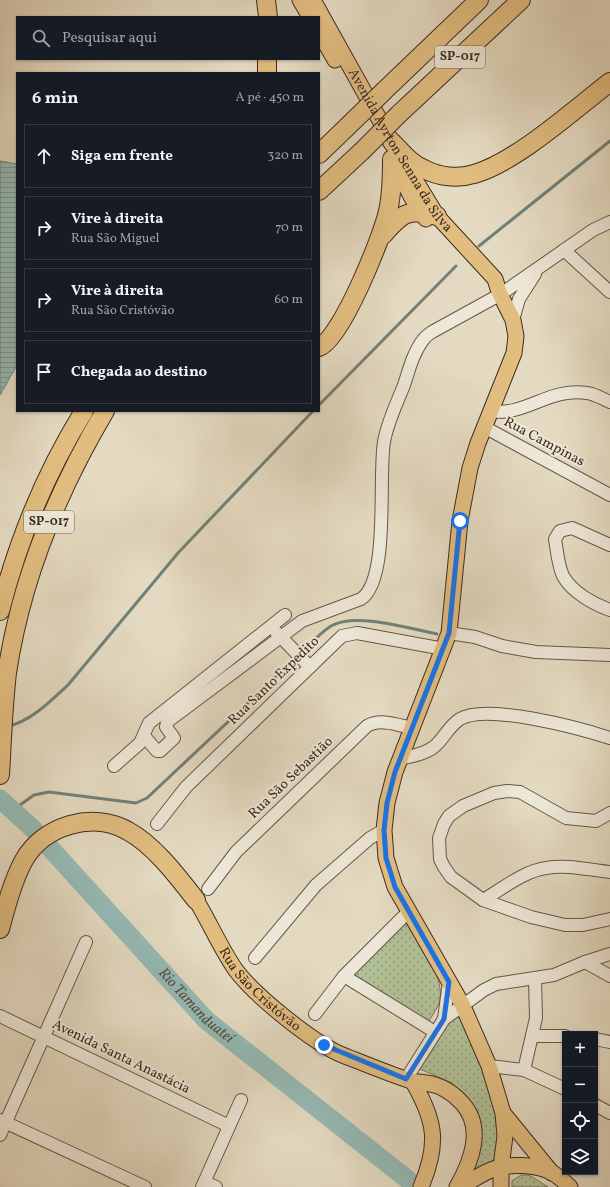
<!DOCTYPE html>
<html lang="pt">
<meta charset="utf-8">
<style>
body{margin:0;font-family:Vollkorn,serif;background:#242831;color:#f1f3f6}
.controls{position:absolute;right:12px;bottom:12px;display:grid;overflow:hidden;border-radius:0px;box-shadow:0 1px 3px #0004}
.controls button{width:36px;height:36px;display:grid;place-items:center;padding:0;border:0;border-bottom:1px solid #363941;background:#171b24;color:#f1f3f6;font:20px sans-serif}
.stop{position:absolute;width:12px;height:12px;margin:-9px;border:3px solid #1a73e8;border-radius:50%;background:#fff}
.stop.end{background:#1a73e8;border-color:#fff;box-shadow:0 1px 4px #0008}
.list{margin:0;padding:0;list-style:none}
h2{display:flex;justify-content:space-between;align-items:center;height:52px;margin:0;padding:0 16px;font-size:17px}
h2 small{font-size:13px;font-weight:400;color:#9ea1a6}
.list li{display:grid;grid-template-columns:26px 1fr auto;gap:12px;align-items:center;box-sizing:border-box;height:64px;margin:0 8px 8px;padding:0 8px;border:1px solid #363941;border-radius:0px}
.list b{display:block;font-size:15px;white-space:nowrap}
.list p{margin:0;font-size:13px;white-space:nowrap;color:#9ea1a6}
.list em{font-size:13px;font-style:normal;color:#9ea1a6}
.icon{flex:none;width:22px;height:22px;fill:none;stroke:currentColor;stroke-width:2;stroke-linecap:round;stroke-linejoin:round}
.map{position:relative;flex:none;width:610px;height:1187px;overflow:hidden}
.search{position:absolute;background:#171b24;box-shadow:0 1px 3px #0004;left:16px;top:16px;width:304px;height:44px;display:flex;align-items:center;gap:10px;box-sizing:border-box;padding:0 14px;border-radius:0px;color:#9ea1a6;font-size:15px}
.panel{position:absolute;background:#171b24;box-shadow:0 1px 3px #0004;left:16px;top:72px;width:304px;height:340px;border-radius:0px}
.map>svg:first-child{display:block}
.green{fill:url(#green-dots);stroke:#76765a}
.water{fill:url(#water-rules);stroke:#718179}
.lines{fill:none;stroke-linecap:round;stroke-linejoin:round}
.stream{stroke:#718179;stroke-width:3}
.river{stroke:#95bab5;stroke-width:19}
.minor-casing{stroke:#665748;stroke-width:14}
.major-casing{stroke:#3c2b20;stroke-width:17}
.highway-casing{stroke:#3c2b20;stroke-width:20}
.minor{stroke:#ede7d7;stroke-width:12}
.major{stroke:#e2bd80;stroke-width:15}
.highway{stroke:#e2bd80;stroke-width:18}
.highway-bridge-casing{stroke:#3c2b20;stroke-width:20;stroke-linecap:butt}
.highway-bridge{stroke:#e2bd80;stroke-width:18}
.route{stroke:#1a73e8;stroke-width:5}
.labels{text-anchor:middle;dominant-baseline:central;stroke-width:4;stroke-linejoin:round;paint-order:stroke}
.shield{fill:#ede7d7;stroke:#716357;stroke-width:1}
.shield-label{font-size:13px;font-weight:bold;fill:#3c2b20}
.street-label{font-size:14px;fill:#3c2b20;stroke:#ede7d7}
.water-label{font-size:15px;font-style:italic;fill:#524f45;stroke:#ede7d7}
</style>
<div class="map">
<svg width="610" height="1187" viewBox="0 0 610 1187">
<defs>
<pattern id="green-dots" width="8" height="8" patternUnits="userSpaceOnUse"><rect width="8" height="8" fill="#b1c095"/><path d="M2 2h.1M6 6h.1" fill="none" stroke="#919c79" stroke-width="1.8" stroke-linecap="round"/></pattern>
<pattern id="water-rules" width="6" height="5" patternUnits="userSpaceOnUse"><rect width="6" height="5" fill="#95bab5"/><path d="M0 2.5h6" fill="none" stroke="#7b9793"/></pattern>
</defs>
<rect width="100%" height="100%" fill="#e4dac1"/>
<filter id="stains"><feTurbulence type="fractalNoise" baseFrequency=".005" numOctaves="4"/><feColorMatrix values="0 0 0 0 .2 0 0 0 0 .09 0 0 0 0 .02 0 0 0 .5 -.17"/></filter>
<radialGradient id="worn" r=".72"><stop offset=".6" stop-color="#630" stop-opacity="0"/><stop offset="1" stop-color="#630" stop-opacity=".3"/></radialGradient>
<g class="green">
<path d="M406,921C418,942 444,974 440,999C439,1007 432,1015 429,1021L352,975Z"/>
<path d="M455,1013L464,1022C478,1057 515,1127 492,1162C488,1169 476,1174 470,1178L465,1099L452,1083L420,1069Z"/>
<polygon points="521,1175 529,1175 548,1187 512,1187 512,1181"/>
</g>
<polygon class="water" points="0,161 17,164 17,365 0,395"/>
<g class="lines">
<g class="stream">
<polyline points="479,246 610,141"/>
<polyline points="319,405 456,266"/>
<path d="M301,653C310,644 320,633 331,626C356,612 410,629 437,634"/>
<path d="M8,726C30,722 52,700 68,685L178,553L313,411"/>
<polyline points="13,810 34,795 49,792 136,803 147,798 297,657"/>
</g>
<path class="river" id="s1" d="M0,799L32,828L206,1020L407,1179L414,1187"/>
<g class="minor-casing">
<g id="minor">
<polyline points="564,250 610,292"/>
<polyline points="513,320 519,299 535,274"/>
<path d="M490,411C525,417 549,387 587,393C595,394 603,399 610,402"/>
<polyline points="484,427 610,495"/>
<path d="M610,545L572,528L560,531L555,539C557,551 558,565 563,576C572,592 593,604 610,610"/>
<polyline points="276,632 310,667"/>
<polyline points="449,633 475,637 502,646 536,652 610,655"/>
<path d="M144,736L157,751H160L174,738L166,727L167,722L302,621L361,599C390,580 378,476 384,442C387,423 397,403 404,385C409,370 413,353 423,340C425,337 429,334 432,332L501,294L593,230L610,222"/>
<path d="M400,759C412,756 426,754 435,746C444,738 449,726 460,719C487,703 579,728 610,738"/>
<polyline points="114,766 140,743 149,723 285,615"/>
<polyline points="610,813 596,821 566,818 520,792 507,791 494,793 463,806 449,816 444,824 439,838 440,859 444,867 451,877 483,900 531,917 565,925 583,925 610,919"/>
<polyline points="157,824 186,787 342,636 357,633 444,649"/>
<path d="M208,889L236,852L367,726C380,718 398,725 412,728"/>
<path d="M483,900C502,889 524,871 546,868C567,864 589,870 610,872"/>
<polyline points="255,958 316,885 370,838 384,830"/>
<polyline points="585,962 610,976"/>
<polyline points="344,976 435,1032"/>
<polyline points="315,1014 344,976 408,912"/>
<polyline points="0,1016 229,1126"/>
<polyline points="444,1019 449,982"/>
<polyline points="532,1036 565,1036"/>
<polyline points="595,1039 610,1042"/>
<polyline points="489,1066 524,1070 565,1089"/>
<polyline points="524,1070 536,1018 535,979"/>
<polyline points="406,1079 444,1019 484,990 496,984 554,975 585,962 610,954"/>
<polyline points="595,1105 610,1113"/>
<polyline points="0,1120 145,1187"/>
<polyline points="0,1135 86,942"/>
<polyline points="205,1182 216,1187"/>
<polyline points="202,1187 241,1100"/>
</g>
</g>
<g class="major-casing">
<g id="major">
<polyline points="300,0 310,17"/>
<path id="s2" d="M313,0L392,142L437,216L495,279L499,292L513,320L516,336L514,353L478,443L470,468L460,521L449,633L395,772L387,803L384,830L386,858L395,887L462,1004L489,1066L503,1113L505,1136L501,1167V1187"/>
<polyline points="319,32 335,60"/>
<polyline points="392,159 412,198 426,219"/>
<path id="s3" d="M196,900C210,923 220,947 235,969C254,995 311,1041 340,1054C363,1063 387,1073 411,1081C416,1082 421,1082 426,1083C440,1085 453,1093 462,1103C485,1128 471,1162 457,1187"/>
<path d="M413,1082C436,1122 439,1144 421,1187"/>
<polyline points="503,1113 552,1173"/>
<path d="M461,1187C471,1181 481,1174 491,1170C508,1163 537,1164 553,1173C559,1177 565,1182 570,1187"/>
</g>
</g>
<g class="highway-casing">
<g id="highway">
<polyline points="266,0 268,17"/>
<polyline points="267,73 267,59"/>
<polyline points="385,90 479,0"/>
<polyline points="399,114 521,0"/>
<path d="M392,142C402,152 410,163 424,169C439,177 458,179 474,174C515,163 575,109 610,82"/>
<polyline points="319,154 347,127"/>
<polyline points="319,191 361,152"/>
<path d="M383,235C402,213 408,208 437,216"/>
<path d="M319,347C341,340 383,235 388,211C392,194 392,177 392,159"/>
<path d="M0,611C18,540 45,474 84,411"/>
<path d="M0,775C2,741 3,707 7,673C21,579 57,492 105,411"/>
<path d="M0,929C6,907 13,880 24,860C44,825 93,811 128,831C154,845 178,877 196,900"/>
</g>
</g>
<use href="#minor" class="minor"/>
<use href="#major" class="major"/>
<use href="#highway" class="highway"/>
<g class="highway-bridge-casing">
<g id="highway-bridge">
<polyline points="347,127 385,90"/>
<polyline points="361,152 399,114"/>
</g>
</g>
<use href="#highway-bridge" class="highway-bridge"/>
</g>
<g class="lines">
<polyline class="route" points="324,1045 406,1079 444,1019 449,982 395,887 386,858 384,830 387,803 395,772 449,633 460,521"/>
</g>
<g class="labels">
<g class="shield">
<rect x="435" y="46" width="50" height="22" rx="3"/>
<rect x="24" y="511" width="50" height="22" rx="3"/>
</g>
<g class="shield-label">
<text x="460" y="57">SP-017</text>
<text x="49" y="522">SP-017</text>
</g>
<g class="street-label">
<text stroke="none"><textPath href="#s2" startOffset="174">Avenida Ayrton Senna da Silva</textPath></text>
<text transform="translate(544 442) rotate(28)">Rua Campinas</text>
<text transform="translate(274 681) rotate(-44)">Rua Santo Expedito</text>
<text transform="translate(291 778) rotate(-44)">Rua São Sebastião</text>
<text stroke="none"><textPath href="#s3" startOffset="111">Rua São Cristóvão</textPath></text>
<text transform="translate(121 1057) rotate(26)">Avenida Santa Anastácia</text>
</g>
<g class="water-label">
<text stroke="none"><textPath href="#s1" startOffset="285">Rio Tamanduateí</textPath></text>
</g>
</g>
<rect width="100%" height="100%" filter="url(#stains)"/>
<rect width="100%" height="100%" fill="url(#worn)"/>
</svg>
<div class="controls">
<button>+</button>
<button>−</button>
<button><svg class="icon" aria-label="locate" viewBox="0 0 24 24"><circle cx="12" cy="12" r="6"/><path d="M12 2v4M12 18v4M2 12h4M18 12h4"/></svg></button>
<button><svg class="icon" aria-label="layers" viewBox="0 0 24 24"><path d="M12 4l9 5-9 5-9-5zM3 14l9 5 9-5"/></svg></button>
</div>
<div class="stop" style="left:460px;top:521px"></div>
<div class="stop end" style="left:324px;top:1045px"></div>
<div class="search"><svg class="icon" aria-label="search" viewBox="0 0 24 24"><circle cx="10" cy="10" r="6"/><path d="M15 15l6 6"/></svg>Pesquisar aqui</div>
<section class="panel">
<h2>6 min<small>A pé · 450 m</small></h2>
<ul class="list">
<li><svg class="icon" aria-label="ahead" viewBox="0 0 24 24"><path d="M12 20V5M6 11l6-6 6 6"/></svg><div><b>Siga em frente</b></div><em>320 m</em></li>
<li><svg class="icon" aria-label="right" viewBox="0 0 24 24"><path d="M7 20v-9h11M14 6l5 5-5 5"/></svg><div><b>Vire à direita</b><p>Rua São Miguel</p></div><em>70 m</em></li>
<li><svg class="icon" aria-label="right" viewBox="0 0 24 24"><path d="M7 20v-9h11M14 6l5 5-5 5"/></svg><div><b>Vire à direita</b><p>Rua São Cristóvão</p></div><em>60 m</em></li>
<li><svg class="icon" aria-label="arrive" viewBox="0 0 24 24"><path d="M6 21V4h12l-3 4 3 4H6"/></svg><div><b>Chegada ao destino</b></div></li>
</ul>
</section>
</div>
